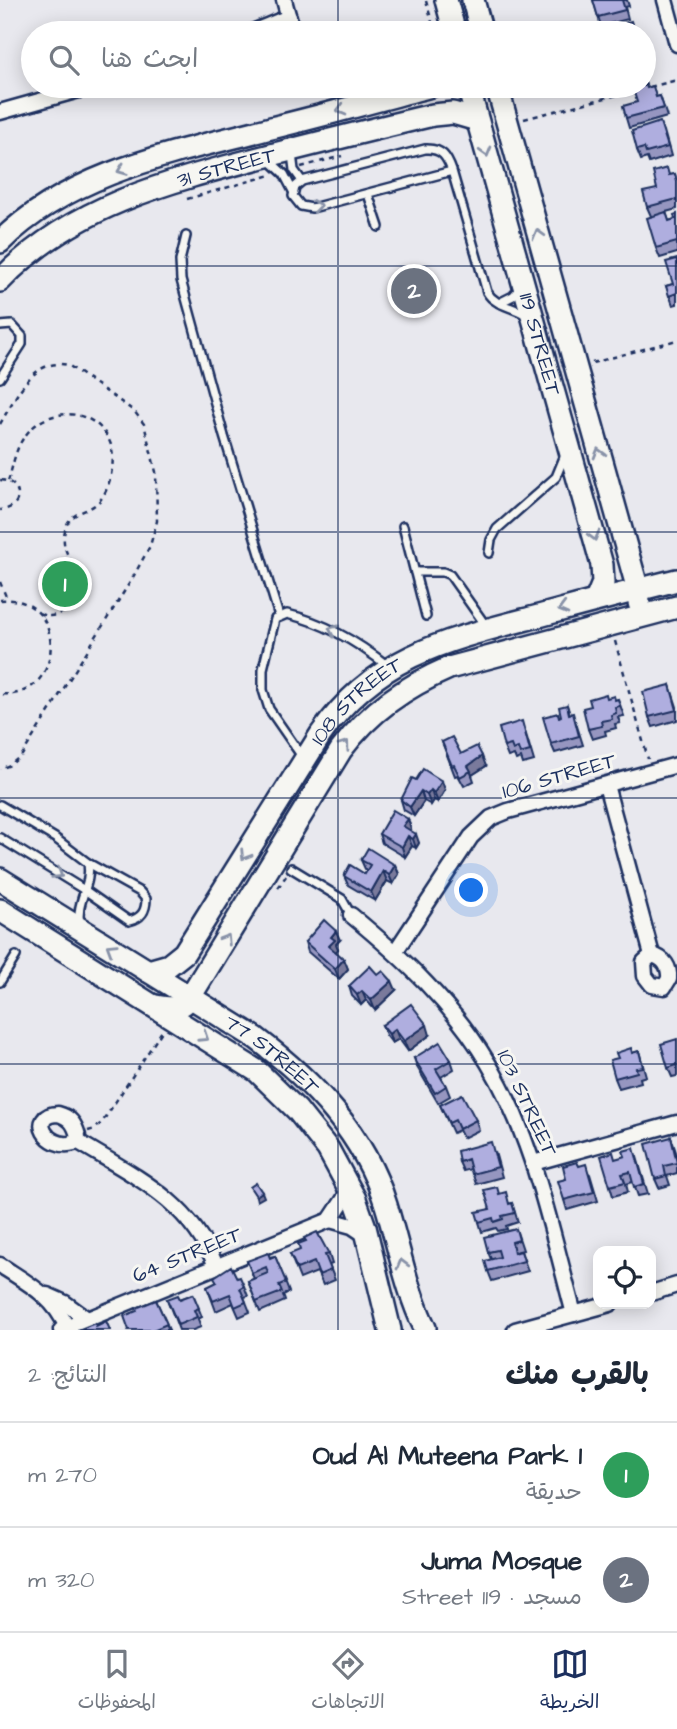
<!DOCTYPE html>
<html lang="ar">
<meta charset="utf-8">
<style>
body{margin:0;font-family:"Architects Daughter","Playpen Sans Arabic",sans-serif;background:#f6f6f7;color:#1f2937;direction:rtl}
.controls{position:absolute;right:21px;bottom:21px;display:grid;overflow:hidden;border-radius:14px;box-shadow:0 4px 18px #0003}
.controls button{width:63px;height:63px;display:grid;place-items:center;padding:0;border:0;border-bottom:2px solid #e0e1e3;background:#fff;color:#1f2937;font:35px sans-serif}
.you{position:absolute;left:472px;top:891px;width:24px;height:24px;margin:-18px;border:5px solid #fff;border-radius:50%;background:#1a73e8;box-shadow:0 0 0 10px #1a73e833}
.badge{display:grid;place-items:center;width:46px;height:46px;border-radius:50%;background:#1b2f5e;color:#fff;font-size:23px;font-weight:700}
.pin{position:absolute;translate:-50% -50%;border:4px solid #fff;box-shadow:0 2px 7px #0006}
.list{margin:0;padding:0;list-style:none}
h2{display:flex;justify-content:space-between;align-items:center;height:91px;margin:0;padding:0 28px;font-size:30px}
h2 small{font-size:23px;font-weight:400;color:#747a83}
.list li{display:grid;grid-template-columns:46px 1fr auto;gap:21px;align-items:center;box-sizing:border-box;height:105px;padding:0 28px;border-top:2px solid #e0e1e3}
.list b{display:block;font-size:26px;white-space:nowrap}
.list p{margin:0;font-size:23px;white-space:nowrap;color:#747a83}
.list em{font-size:23px;font-style:normal;color:#747a83}
.icon{flex:none;width:38px;height:38px;fill:none;stroke:currentColor;stroke-width:2;stroke-linecap:round;stroke-linejoin:round}
.map{position:relative;flex:none;width:677px;height:1330px;overflow:hidden;direction:ltr}
.search{position:absolute;background:#fff;box-shadow:0 4px 18px #0003;left:21px;right:21px;top:21px;height:77px;display:flex;align-items:center;gap:18px;box-sizing:border-box;padding:0 24px;border-radius:38px;color:#747a83;font-size:26px}
.sheet{height:301px;background:#fff}
nav{display:flex;justify-content:space-around;align-items:center;box-sizing:border-box;height:98px;border-top:2px solid #e0e1e3;background:#fff;font-size:19px;color:#747a83}
nav a{display:grid;justify-items:center;gap:4px}
nav .on{color:#1b2f5e}
.map>svg:first-child{display:block}
.lines{fill:none;stroke-linecap:round;stroke-linejoin:round}
.lane-casing{stroke:#1b2f5e;stroke-width:12}
.street-casing{stroke:#1b2f5e;stroke-width:19}
.secondary-casing{stroke:#1b2f5e;stroke-width:26}
.path{stroke:#1b2f5e;stroke-width:2.5;stroke-dasharray:5 5;stroke-linecap:butt}
.lane{stroke:#f6f6f2;stroke-width:7}
.street{stroke:#f6f6f2;stroke-width:14}
.secondary{stroke:#f6f6f2;stroke-width:21}
.wall{fill:#9696c0;stroke:#1b2f5e;stroke-width:2}
.shaded-wall{fill:#7a7a9c;stroke:#1b2f5e;stroke-width:2}
.building{fill:#afaedf;stroke:#1b2f5e;stroke-width:2}
.oneway{stroke:#8892a8}
.grid{fill:none;stroke:#1b2f5e;stroke-width:2;stroke-opacity:0.55}
.labels{text-anchor:middle;dominant-baseline:central;stroke-width:6;stroke-linejoin:round;paint-order:stroke}
.street-label{font-size:21px;fill:#1b2f5e;stroke:#f6f6f2}
</style>
<div class="map">
<svg width="677" height="1330" viewBox="0 0 677 1330">
<rect width="100%" height="100%" fill="#e8e8ee"/>
<filter id="ink" filterUnits="userSpaceOnUse"><feTurbulence type="fractalNoise" baseFrequency=".0143" numOctaves="2"/><feDisplacementMap in="SourceGraphic" scale="14" xChannelSelector="R" yChannelSelector="G"/><feConvolveMatrix kernelMatrix="1 2 1 2 8 2 1 2 1" color-interpolation-filters="sRGB"/></filter>
<g filter="url(#ink)">
<g class="lines">
<g class="lane-casing">
<g id="lane">
<polyline points="292,154 294,170 302,181"/>
<polyline points="268,159 284,174 293,191"/>
<path d="M452,171L312,208L301,206L293,196L295,187L302,181L425,149C442,148 447,157 452,171L487,292C495,306 513,306 526,315"/>
<polyline points="368,194 379,227"/>
<polyline points="186,236 180,261 181,280 224,436 279,616"/>
<polyline points="499,303 513,296 520,288"/>
<polyline points="0,326 12,325 22,336 22,344 0,378"/>
<polyline points="403,526 426,616"/>
<polyline points="489,553 491,540 497,529 556,477 565,455"/>
<polyline points="415,572 443,572 450,575 486,626"/>
<path d="M303,758L269,709L263,690V669L275,619L287,614C326,623 358,642 389,667"/>
<path d="M0,805L55,838L88,863C92,886 75,902 80,924"/>
<path d="M0,838L86,891L129,921C142,918 146,911 146,899L140,892L88,863"/>
<polyline points="291,868 342,899 351,915"/>
<polyline points="0,982 16,956"/>
</g>
</g>
<g class="street-casing">
<g id="street">
<polyline points="284,0 293,33"/>
<polyline points="665,0 677,44"/>
<polyline points="250,33 289,17"/>
<polyline points="0,112 93,86"/>
<polyline points="606,785 652,955"/>
<path d="M351,915C403,958 453,1004 488,1063C534,1139 551,1229 574,1314"/>
<polyline points="395,952 471,837 491,818 508,811 677,765"/>
<path d="M652,955C664,958 670,967 669,979L664,987L652,985L645,976L644,962Z"/>
<path d="M58,1114C70,1117 75,1124 78,1136L74,1143C47,1151 27,1115 58,1114Z"/>
<path d="M77,1141C134,1176 189,1200 216,1266"/>
<polyline points="533,1163 677,1123"/>
<polyline points="330,1220 352,1226 367,1236"/>
<path d="M0,1265C27,1283 54,1296 67,1328"/>
<polyline points="651,1293 677,1285"/>
<polyline points="47,1295 65,1303 87,1319"/>
<polyline points="61,1330 330,1220 344,1199 349,1186"/>
<polyline points="515,1330 610,1304"/>
</g>
</g>
<g class="secondary-casing">
<g id="secondary">
<polyline points="446,0 455,33"/>
<polyline points="473,0 482,33"/>
<path id="s1" d="M468,86L602,565L603,583L596,600"/>
<polyline points="497,86 638,590 639,603"/>
<path d="M0,242C71,171 178,152 271,128C325,115 378,100 431,86"/>
<path id="s2" d="M0,281C70,206 170,181 267,156C322,142 377,128 433,115L453,113L477,120"/>
<path id="s3" d="M0,879L256,1038C314,1082 364,1134 386,1205C399,1247 406,1289 425,1328"/>
<polyline points="0,910 257,1071 297,1110 328,1149 355,1199 365,1227 390,1330"/>
<path id="s4" d="M148,971L169,965L184,953L321,734C374,657 446,640 531,618C580,605 628,592 677,580"/>
<path d="M156,1006C172,1009 179,1010 190,997L341,750C370,711 405,687 449,668L677,607"/>
</g>
</g>
<g class="path">
<polyline points="426,1 435,33"/>
<polyline points="650,87 677,80"/>
<polyline points="524,119 636,90"/>
<polyline points="301,167 342,156"/>
<polyline points="187,199 271,175"/>
<polyline points="592,363 677,340"/>
<path d="M0,424C15,399 32,357 68,365L134,411L144,424L156,472L157,521L150,546L132,579L22,755L10,765L0,769"/>
<path d="M0,480C24,481 24,509 0,510"/>
<path d="M8,481C13,467 15,448 25,436C47,405 97,406 111,445C116,460 110,494 96,504C82,515 67,511 64,536C62,553 76,565 78,581C80,604 57,625 37,612"/>
<polyline points="0,582 7,599"/>
<path d="M0,600C69,593 66,701 0,694"/>
<polyline points="615,641 648,759"/>
<polyline points="278,888 286,876"/>
<polyline points="88,1131 95,1129 103,1121 162,1031"/>
</g>
<use href="#lane" class="lane"/>
<use href="#street" class="street"/>
<use href="#secondary" class="secondary"/>
</g>
<g class="wall">
<polygon points="593,0 627,0 629,6 625,7 628,19 601,26"/>
<polygon points="644,80 647,88 656,97 660,96 667,117 629,128 626,118 637,102"/>
<polygon points="664,131 671,156 649,163 647,158 641,160 637,150"/>
<polygon points="675,174 677,180 677,209 666,212 669,221 675,219 677,214 677,253 660,258 656,248 651,216 647,207 657,189 669,175"/>
<polygon points="677,259 677,304 673,305 666,286 673,284"/>
<polygon points="670,685 677,707 677,720 653,727 649,717"/>
<polygon points="607,698 615,700 618,699 624,716 618,717 620,723 615,724 616,728 605,731 606,735 592,739 588,729 591,706"/>
<polygon points="567,705 570,714 576,723 583,745 555,753 551,744 559,717 561,716"/>
<polygon points="525,731 534,761 523,764 521,758 516,760 514,755 508,757 504,747"/>
<polygon points="442,742 461,754 486,766 472,775 474,781 464,786 458,775 455,776"/>
<polygon points="416,780 445,790 438,802 434,800 431,805 424,801 414,816 404,810 401,800"/>
<polygon points="408,819 411,829 410,830 419,843 416,848 412,846 405,857 382,843 379,834"/>
<polygon points="361,860 395,865 399,874 393,884 387,881 375,901 348,885 344,876 365,874 367,871 365,869"/>
<polygon points="340,940 336,944 338,949 336,952 344,959 348,969 339,979 308,952 305,942"/>
<polygon points="349,986 396,990 375,1010 366,1000 361,1005 352,996"/>
<polygon points="382,1025 430,1035 408,1051 399,1039 392,1043 386,1035"/>
<polygon points="677,1039 677,1076 672,1077 668,1068"/>
<polygon points="639,1051 646,1076 640,1078 641,1082 619,1088 615,1078 632,1053"/>
<polygon points="414,1058 451,1060 454,1069 441,1077 446,1086 450,1096 438,1103 417,1067"/>
<polygon points="440,1105 476,1120 479,1130 463,1138 459,1130 453,1133"/>
<polygon points="671,1137 677,1155 677,1173 667,1176 670,1185 659,1188 655,1179"/>
<polygon points="495,1152 502,1177 476,1184 471,1169 463,1171 459,1162"/>
<polygon points="637,1157 648,1194 638,1196 633,1182 626,1184 628,1192 613,1196 610,1186 615,1159"/>
<polygon points="579,1166 590,1174 598,1201 567,1210 564,1200 566,1179"/>
<polygon points="500,1194 510,1204 512,1203 518,1222 506,1226 507,1229 498,1231 496,1228 482,1232 479,1222"/>
<polygon points="516,1229 523,1250 515,1252 521,1251 528,1271 492,1281 488,1271 491,1259 488,1252"/>
<polygon points="290,1254 329,1254 332,1264 329,1265 335,1280 323,1285 317,1272 300,1279"/>
<polygon points="275,1256 289,1292 283,1295 285,1301 260,1312 248,1281 254,1279 247,1261"/>
<polygon points="244,1286 248,1296 244,1297 250,1312 239,1317 233,1303 216,1311 207,1287"/>
<polygon points="193,1294 202,1317 198,1319 201,1327 193,1330 179,1330 167,1299 180,1299"/>
<polygon points="156,1300 169,1330 129,1330"/>
</g>
<g class="shaded-wall">
<polygon points="482,756 486,766 472,775 468,766"/>
<polygon points="442,781 445,790 438,802 434,793"/>
<polygon points="431,790 434,800 431,805 427,795"/>
<polygon points="421,791 424,801 414,816 410,807"/>
<polygon points="408,819 411,829 407,836 403,826"/>
<polygon points="416,834 419,843 416,848 413,839"/>
<polygon points="408,836 412,846 405,857 402,847"/>
<polygon points="395,865 399,874 393,884 389,875"/>
<polygon points="383,871 387,881 375,901 371,892"/>
<polygon points="336,931 340,940 336,944 338,949 333,956 329,946 331,937"/>
<polygon points="344,959 348,969 339,979 335,969"/>
<polygon points="392,981 396,990 375,1010 371,1000"/>
<polygon points="362,991 366,1000 361,1005 357,995"/>
<polygon points="427,1025 430,1035 408,1051 404,1041"/>
<polygon points="395,1029 399,1039 392,1043 389,1034"/>
<polygon points="262,1192 264,1197 257,1201 256,1196"/>
</g>
<g class="building">
<polygon points="593,0 622,0 625,10 598,17"/>
<polygon points="631,21 635,33 609,33 611,33 609,28"/>
<polygon points="644,80 647,88 653,86 656,97 660,96 664,108 626,118 623,106 637,102 632,86 644,86"/>
<polygon points="660,122 668,147 646,153 644,148 637,150 632,131"/>
<polygon points="667,168 669,175 675,174 677,182 677,199 647,207 643,192 657,189 653,172"/>
<polygon points="666,212 669,221 675,219 674,215 677,214 677,242 656,248 647,218"/>
<polygon points="677,259 677,293 669,296 666,286 673,284 666,262"/>
<polygon points="670,685 677,710 649,717 643,692"/>
<polygon points="606,694 607,698 614,696 615,700 618,699 620,706 615,707 616,713 611,715 612,719 601,721 602,726 588,729 583,708 591,706 589,699"/>
<polygon points="567,705 569,714 573,713 579,736 551,744 543,717 558,713 559,717 561,716 559,707"/>
<polygon points="522,721 530,751 520,754 518,748 513,750 511,745 504,747 499,728"/>
<polygon points="452,737 461,754 477,746 482,756 468,766 471,771 460,777 454,765 452,766 442,742"/>
<polygon points="423,769 442,781 434,793 431,790 427,795 421,791 410,807 401,800 412,778 416,780"/>
<polygon points="393,810 408,819 403,826 416,834 413,839 408,836 402,847 379,834"/>
<polygon points="368,848 395,865 389,875 383,871 371,892 344,876 350,865 365,874 370,865 361,860"/>
<polygon points="324,920 336,931 331,937 335,940 329,946 344,959 335,969 305,942"/>
<polygon points="370,966 378,975 383,971 392,981 371,1000 362,991 357,995 349,986"/>
<polygon points="411,1004 427,1025 404,1041 395,1029 389,1034 382,1025"/>
<polygon points="677,1039 677,1065 668,1068 661,1044"/>
<polygon points="440,1042 451,1060 436,1069 446,1086 435,1093 414,1058"/>
<polygon points="631,1048 632,1053 639,1051 643,1067 636,1068 637,1072 615,1078 610,1060 618,1058 616,1053"/>
<polygon points="462,1094 476,1120 459,1129 455,1120 449,1123 440,1105"/>
<polygon points="671,1137 677,1163 664,1166 666,1176 655,1179 646,1144"/>
<polygon points="491,1142 498,1167 472,1174 468,1159 459,1162 457,1151"/>
<polygon points="634,1148 644,1184 634,1187 630,1172 622,1174 625,1182 610,1186 601,1156 613,1152 615,1159 625,1156 623,1151"/>
<polygon points="577,1162 579,1166 586,1164 594,1192 564,1200 558,1181 566,1179 563,1166"/>
<polygon points="256,1183 262,1192 256,1196 250,1187"/>
<polygon points="497,1187 499,1194 506,1192 509,1204 512,1203 515,1213 502,1216 503,1219 494,1222 493,1218 479,1222 476,1212 490,1209 484,1190"/>
<polygon points="516,1229 519,1240 512,1242 514,1253 521,1251 524,1261 488,1271 485,1261 500,1257 498,1250 488,1252 484,1237"/>
<polygon points="317,1232 329,1254 325,1255 331,1270 319,1275 314,1262 297,1269 290,1254 300,1250 298,1244 306,1241 304,1238"/>
<polygon points="268,1253 270,1258 275,1256 286,1282 279,1285 282,1292 256,1302 248,1281 268,1273 266,1267 252,1273 247,1261"/>
<polygon points="231,1266 237,1278 240,1277 244,1286 240,1288 246,1302 235,1307 230,1294 213,1301 207,1287 217,1282 214,1277"/>
<polygon points="193,1294 199,1308 194,1310 197,1317 178,1325 167,1299 178,1295 180,1299"/>
<polygon points="156,1300 167,1324 153,1330 129,1330 124,1316 137,1311 136,1308"/>
<polygon points="106,1321 110,1330 78,1330 95,1323 96,1326"/>
</g>
<defs><path id="oneway-chevron" d="M-2-3.5L2.5 0L-2 3.5" fill="none" stroke-width="1.6" stroke-linecap="round" stroke-linejoin="round" transform="scale(1.75)"/></defs>
<g class="oneway">
<use href="#oneway-chevron" transform="translate(341 110) rotate(165)"/>
<use href="#oneway-chevron" transform="translate(486 152) rotate(74)"/>
<use href="#oneway-chevron" transform="translate(122 170) rotate(159)"/>
<use href="#oneway-chevron" transform="translate(317 206) rotate(-8)"/>
<use href="#oneway-chevron" transform="translate(538 234) rotate(-106)"/>
<use href="#oneway-chevron" transform="translate(599 453) rotate(-106)"/>
<use href="#oneway-chevron" transform="translate(594 536) rotate(75)"/>
<use href="#oneway-chevron" transform="translate(563 609) rotate(165)"/>
<use href="#oneway-chevron" transform="translate(333 630) rotate(-155)"/>
<use href="#oneway-chevron" transform="translate(345 745) rotate(-54)"/>
<use href="#oneway-chevron" transform="translate(245 855) rotate(122)"/>
<use href="#oneway-chevron" transform="translate(58 874) rotate(32)"/>
<use href="#oneway-chevron" transform="translate(226 939) rotate(-58)"/>
<use href="#oneway-chevron" transform="translate(111 948) rotate(-148)"/>
<use href="#oneway-chevron" transform="translate(204 1037) rotate(33)"/>
<use href="#oneway-chevron" transform="translate(402 1264) rotate(-105)"/>
</g>
</g>
<path class="grid" d="M338,0V33M338,86V1330M0,266H677M0,532H677M0,798H677M0,1064H677"/>
<g class="labels">
<g class="street-label">
<text stroke="none"><textPath href="#s2" startOffset="257">31 STREET</textPath></text>
<text stroke="none"><textPath href="#s1" startOffset="268">119 STREET</textPath></text>
<text stroke="none"><textPath href="#s4" startOffset="348">108 STREET</textPath></text>
<text transform="translate(559 776) rotate(-16)">106 STREET</text>
<text stroke="none"><textPath href="#s3" startOffset="324">77 STREET</textPath></text>
<text transform="translate(527 1103) rotate(65)">103 STREET</text>
<text transform="translate(187 1255) rotate(-22)">64 STREET</text>
</g>
</g>
</svg>
<div class="controls">
<button><svg class="icon" aria-label="locate" viewBox="0 0 24 24"><circle cx="12" cy="12" r="6"/><path d="M12 2v4M12 18v4M2 12h4M18 12h4"/></svg></button>
</div>
<div class="you"></div>
<div class="pin badge" style="left:65px;top:584px;background:#2e9e5b">1</div>
<div class="pin badge" style="left:414px;top:291px;background:#6b7280">2</div>
<div class="search"><svg class="icon" aria-label="search" viewBox="0 0 24 24"><circle cx="10" cy="10" r="6"/><path d="M15 15l6 6"/></svg>ابحث هنا</div>
</div>
<section class="sheet">
<h2>بالقرب منك<small>النتائج: 2</small></h2>
<ul class="list">
<li><span class="badge" style="background:#2e9e5b">1</span><div><b>Oud Al Muteena Park 1</b><p>حديقة</p></div><em>270 m</em></li>
<li><span class="badge" style="background:#6b7280">2</span><div><b>Juma Mosque</b><p>مسجد · 119 Street</p></div><em>320 m</em></li>
</ul>
</section>
<nav>
<a class="on"><svg class="icon" aria-label="map" viewBox="0 0 24 24"><path d="M3 6l6-2 6 2 6-2v14l-6 2-6-2-6 2zM9 4v14M15 6v14"/></svg>الخريطة</a>
<a><svg class="icon" aria-label="directions" viewBox="0 0 24 24"><path d="M12 3l9 9-9 9-9-9zM9 14v-3h6M13 9l2 2-2 2"/></svg>الاتجاهات</a>
<a><svg class="icon" aria-label="saved" viewBox="0 0 24 24"><path d="M7 4h10v16l-5-4-5 4z"/></svg>المحفوظات</a>
</nav>
